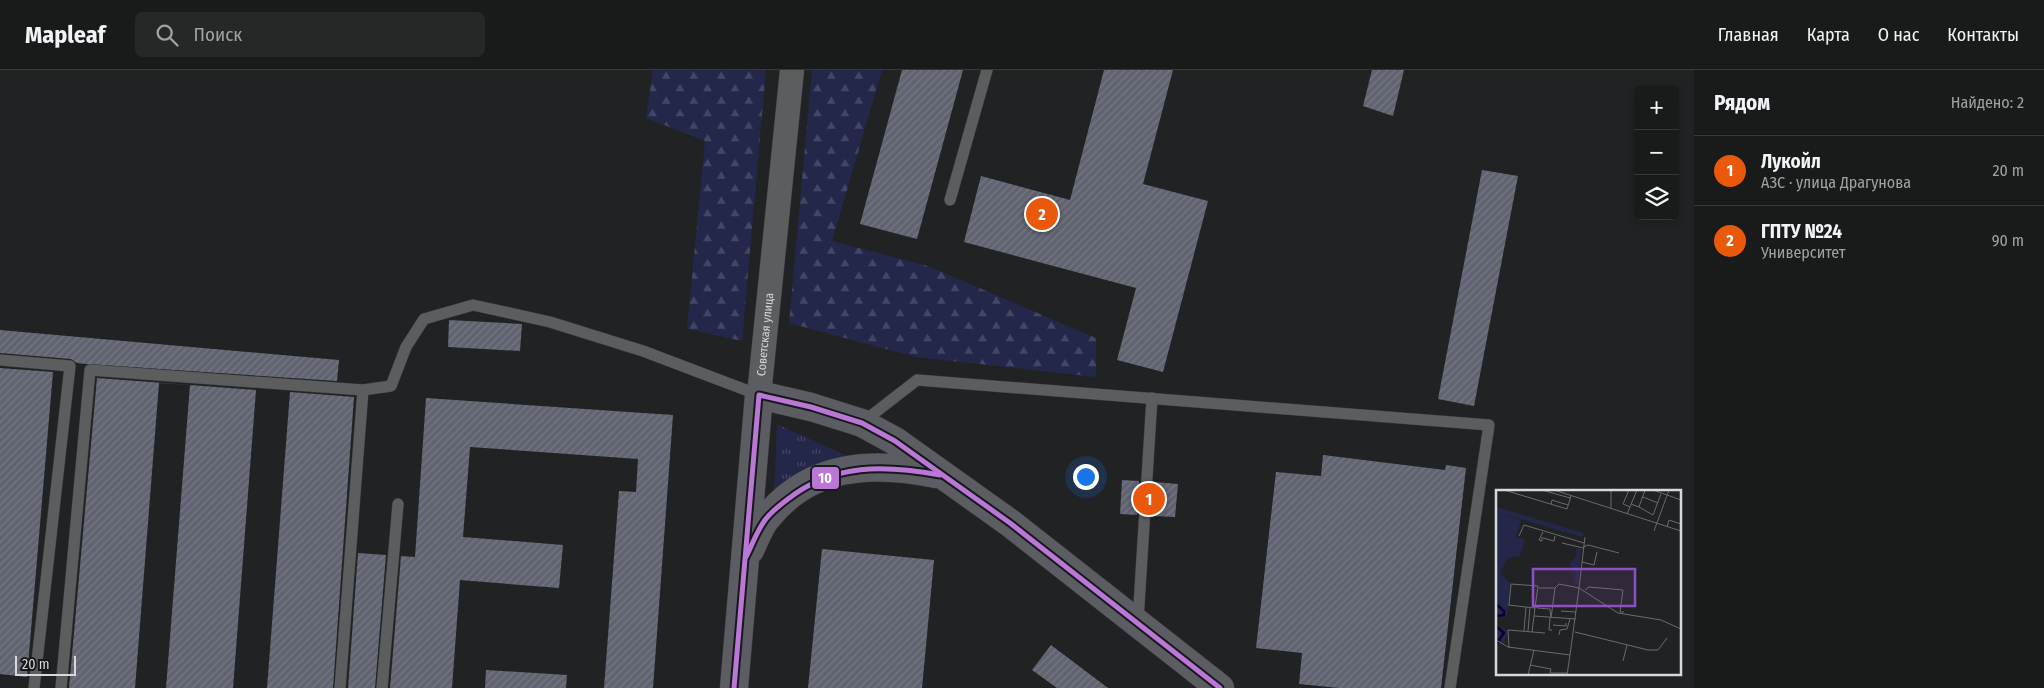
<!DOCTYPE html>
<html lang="ru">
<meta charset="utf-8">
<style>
body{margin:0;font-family:"Fira Sans Condensed",sans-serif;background:#262727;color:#f1f3f6}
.controls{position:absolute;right:15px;top:15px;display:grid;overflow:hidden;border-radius:8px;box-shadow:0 2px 8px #0003}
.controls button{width:45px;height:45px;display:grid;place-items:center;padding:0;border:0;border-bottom:1px solid #373839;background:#191a1a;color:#f1f3f6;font:25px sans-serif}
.scale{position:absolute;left:15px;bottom:12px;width:61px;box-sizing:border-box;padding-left:5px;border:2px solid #d9d9db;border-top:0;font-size:14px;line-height:18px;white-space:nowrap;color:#d9d9db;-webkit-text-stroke:4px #17181b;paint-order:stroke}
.you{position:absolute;left:1085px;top:406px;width:18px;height:18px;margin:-12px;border:4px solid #fff;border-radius:50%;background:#1a73e8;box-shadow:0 0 0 8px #1a73e833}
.badge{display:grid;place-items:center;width:32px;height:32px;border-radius:50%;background:#ea580c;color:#fff;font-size:16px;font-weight:700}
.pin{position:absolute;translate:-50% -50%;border:2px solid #fff;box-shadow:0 1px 5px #0006}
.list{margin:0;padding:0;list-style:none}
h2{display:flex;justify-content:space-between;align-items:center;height:65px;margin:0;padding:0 20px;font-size:21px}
h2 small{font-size:16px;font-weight:400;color:#9fa1a2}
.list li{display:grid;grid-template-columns:32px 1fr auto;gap:15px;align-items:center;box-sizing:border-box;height:70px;padding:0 20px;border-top:1px solid #373839}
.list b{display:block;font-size:19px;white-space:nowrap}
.list p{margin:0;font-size:16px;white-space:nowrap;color:#9fa1a2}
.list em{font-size:16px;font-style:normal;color:#9fa1a2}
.icon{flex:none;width:28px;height:28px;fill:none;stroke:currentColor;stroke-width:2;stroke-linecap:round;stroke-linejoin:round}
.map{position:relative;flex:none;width:1694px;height:618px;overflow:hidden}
header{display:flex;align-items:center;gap:30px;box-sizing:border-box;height:70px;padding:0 25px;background:#191a1a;border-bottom:1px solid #373839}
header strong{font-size:24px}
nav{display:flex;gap:28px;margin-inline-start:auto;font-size:18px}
.search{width:350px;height:45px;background:#262727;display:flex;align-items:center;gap:12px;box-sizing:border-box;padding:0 18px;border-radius:8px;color:#9fa1a2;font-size:19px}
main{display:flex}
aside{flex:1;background:#191a1a}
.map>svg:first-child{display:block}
.grass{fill:url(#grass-tufts)}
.forest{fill:url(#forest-firs)}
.building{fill:url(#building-hatch)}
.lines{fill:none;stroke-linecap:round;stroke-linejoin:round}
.lane-casing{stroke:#3c3c3d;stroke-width:12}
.street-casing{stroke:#3c3c3d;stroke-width:25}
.primary-casing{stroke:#3c3c3d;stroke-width:29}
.lane{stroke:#5c5d5e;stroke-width:11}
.street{stroke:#5c5d5e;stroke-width:24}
.primary{stroke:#5b5d62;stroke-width:28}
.bus-1-casing{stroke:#17181b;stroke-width:9}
.bus-1{stroke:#ba77d6;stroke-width:5}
.labels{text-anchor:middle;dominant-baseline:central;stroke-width:5;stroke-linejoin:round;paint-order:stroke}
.street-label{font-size:12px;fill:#d9d9db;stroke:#17181b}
.inset-river{fill:none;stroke:#080332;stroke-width:2.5}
.inset-road{fill:none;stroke:#6b6b6d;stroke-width:1}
.view{fill:#8e4fc5;fill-opacity:0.15;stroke:#8e4fc5;stroke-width:2.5}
.inset-edge{fill:none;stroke:#d9d9db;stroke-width:2.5}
.line-badge{stroke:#17181b;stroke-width:2}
.badge-label{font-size:14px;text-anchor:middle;font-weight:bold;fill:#fff}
</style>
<header>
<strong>Mapleaf</strong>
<div class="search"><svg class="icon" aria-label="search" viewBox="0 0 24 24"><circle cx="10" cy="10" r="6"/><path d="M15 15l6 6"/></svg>Поиск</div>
<nav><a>Главная</a><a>Карта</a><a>О нас</a><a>Контакты</a></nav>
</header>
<main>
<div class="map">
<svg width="1694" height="618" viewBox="0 0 1694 618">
<defs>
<pattern id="grass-tufts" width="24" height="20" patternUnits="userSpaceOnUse" patternTransform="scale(1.25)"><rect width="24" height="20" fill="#23284b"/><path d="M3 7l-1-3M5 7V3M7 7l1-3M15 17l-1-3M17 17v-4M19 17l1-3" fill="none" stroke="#424764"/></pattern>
<pattern id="forest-firs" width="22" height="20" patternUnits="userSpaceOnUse" patternTransform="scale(1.25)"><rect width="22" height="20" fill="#23284b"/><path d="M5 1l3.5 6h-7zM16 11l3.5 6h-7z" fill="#424764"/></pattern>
<pattern id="building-hatch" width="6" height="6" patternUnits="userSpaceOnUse" patternTransform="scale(1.25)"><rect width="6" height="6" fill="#606370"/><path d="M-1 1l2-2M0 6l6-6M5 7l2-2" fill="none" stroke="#767984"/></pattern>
</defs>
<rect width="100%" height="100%" fill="#212223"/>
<polygon class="grass" points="777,354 860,392 774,428"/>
<g class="forest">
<polygon points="653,0 766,0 742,271 687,259 705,71 646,48"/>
<polygon points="812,0 882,0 832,171 928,196 1096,268 1096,307 916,287 789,253"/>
</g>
<g class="building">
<polygon points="902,0 963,0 917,169 860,154"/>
<polygon points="1104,0 1173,0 1143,114 1208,131 1163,302 1117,290 1136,218 964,172 981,106 1070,130"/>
<polygon points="1372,0 1404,0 1393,46 1363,36"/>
<polygon points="1482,100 1518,106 1474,336 1438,329"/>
<polygon points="449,250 522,254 520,281 448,277"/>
<polygon points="0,260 339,290 337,311 86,294 77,293 71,289 0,283"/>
<polygon points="0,298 53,302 27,607 0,604"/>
<polygon points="97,308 256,320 233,618 166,618 190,315 159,313 135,618 69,618"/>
<polygon points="290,322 354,327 333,618 267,618"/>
<polygon points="426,328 673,345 653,618 604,618 619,421 636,422 638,389 470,377 463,467 563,475 559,518 460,510 452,618 390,618 401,486 415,487"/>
<polygon points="1323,385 1445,400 1446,395 1466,398 1441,618 1339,618 1299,614 1302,583 1256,578 1276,402 1321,406"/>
<polygon points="1122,410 1139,411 1137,445 1120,444"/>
<polygon points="1154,412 1178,414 1175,447 1152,446"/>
<polygon points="822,479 934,490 922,618 808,618"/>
<polygon points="358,483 386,485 375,618 348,618"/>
<polygon points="1051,575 1108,618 1057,618 1032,600"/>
<polygon points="486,600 567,605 566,618 485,618"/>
</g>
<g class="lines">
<g class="lane-casing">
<g id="lane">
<polyline points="950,130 987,0"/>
<polyline points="0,290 70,296 34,618"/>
<polyline points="863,352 917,310 1489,355 1450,618"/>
<polyline points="1138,551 1152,328"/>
<polyline points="61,618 90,300 363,320"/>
<polyline points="340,618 363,320 391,316 406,277 424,249 473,235 550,252 643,281 759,325"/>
<polyline points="382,618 398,434"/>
</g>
</g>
<g class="street-casing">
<g id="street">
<path id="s1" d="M759,325L792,0"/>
</g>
</g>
<g class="primary-casing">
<g id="primary">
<path d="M750,480C755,470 759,458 766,449C810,393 873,391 936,404"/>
<polyline points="734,618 759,325 811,337 862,353 895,371 1010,453 1220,618"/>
</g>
</g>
<use href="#lane" class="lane"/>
<use href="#street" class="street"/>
<use href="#primary" class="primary"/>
<g class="bus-1-casing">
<g id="bus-1">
<path d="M746,487C752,475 757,461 765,450C771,442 780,435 788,429C834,393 885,395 940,405"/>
<polyline points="734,618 759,325 811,337 862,353 895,371 1010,453 1220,618"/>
</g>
</g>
<use href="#bus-1" class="bus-1"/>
</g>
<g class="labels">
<g class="street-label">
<text stroke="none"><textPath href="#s1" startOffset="61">Советская улица</textPath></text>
</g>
</g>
<g transform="translate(1496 420)">
<rect width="185" height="185" fill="#212223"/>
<path d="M0,22L25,30L20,47L29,50L24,66L11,68L4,84L14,93L11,127L0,126ZM0,134L12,141L8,154L0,147Z" fill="#23284b"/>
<path d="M0,17L88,43L86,47L0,22ZM80,59H85L82,95L79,94L80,83L73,74L80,67Z" fill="#23284b"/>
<path class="inset-river" d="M0,114L8,121V125L0,126M0,136L8,143L0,154"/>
<path class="inset-road" d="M8,0L71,19L75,6M46,0L74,8M58,0L185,41M133,0L127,14L134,17M157,0L185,10M147,7L162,13M55,14L56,10L72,15M135,14L143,17L149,0M143,17L157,25L165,4M115,18V0M131,24L141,0M171,37L173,30L185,34M158,41L173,0M23,46L28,35L88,53M46,47V51L43,50L47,42M47,48L58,51L59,46M66,53L87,58M87,57L92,55L123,63M86,72L98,75L101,62M43,98H59M89,100L93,97L127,100L124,122H128M12,115L39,118L38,126L80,129M13,115L15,94L42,96L39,118M41,115V118L54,119L55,128M65,121L80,122M54,128L53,140H56M55,128L59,98L63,94L83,98L89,47M57,135L70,136V133M28,141L30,117M32,141L34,117M36,142L38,126M79,142L152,160H162L171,148M63,145L64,140L71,139L74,129M0,150L12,157L74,165L83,98L122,123L165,130L185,139M13,158L12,140L49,143M127,171L131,155M34,175L55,179L54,183H71M32,185L38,160M71,185L74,165"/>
<path class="view" d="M37,79H139V116H37Z"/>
<rect width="185" height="185" class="inset-edge"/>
</g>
<rect class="line-badge" x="811" y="396" width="29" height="24" rx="5" fill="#ba77d6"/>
<g class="badge-label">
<text x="825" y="413">10</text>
</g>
</svg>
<div class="controls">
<button>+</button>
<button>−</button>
<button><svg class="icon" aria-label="layers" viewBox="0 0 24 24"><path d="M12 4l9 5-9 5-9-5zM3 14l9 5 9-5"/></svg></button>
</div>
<div class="scale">20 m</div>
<div class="you"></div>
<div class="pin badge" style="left:1149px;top:429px">1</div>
<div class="pin badge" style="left:1042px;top:144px">2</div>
</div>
<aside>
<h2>Рядом<small>Найдено: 2</small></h2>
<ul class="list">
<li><span class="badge">1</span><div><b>Лукойл</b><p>АЗС · улица Драгунова</p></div><em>20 m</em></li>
<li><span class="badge">2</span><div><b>ГПТУ №24</b><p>Университет</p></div><em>90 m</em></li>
</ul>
</aside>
</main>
